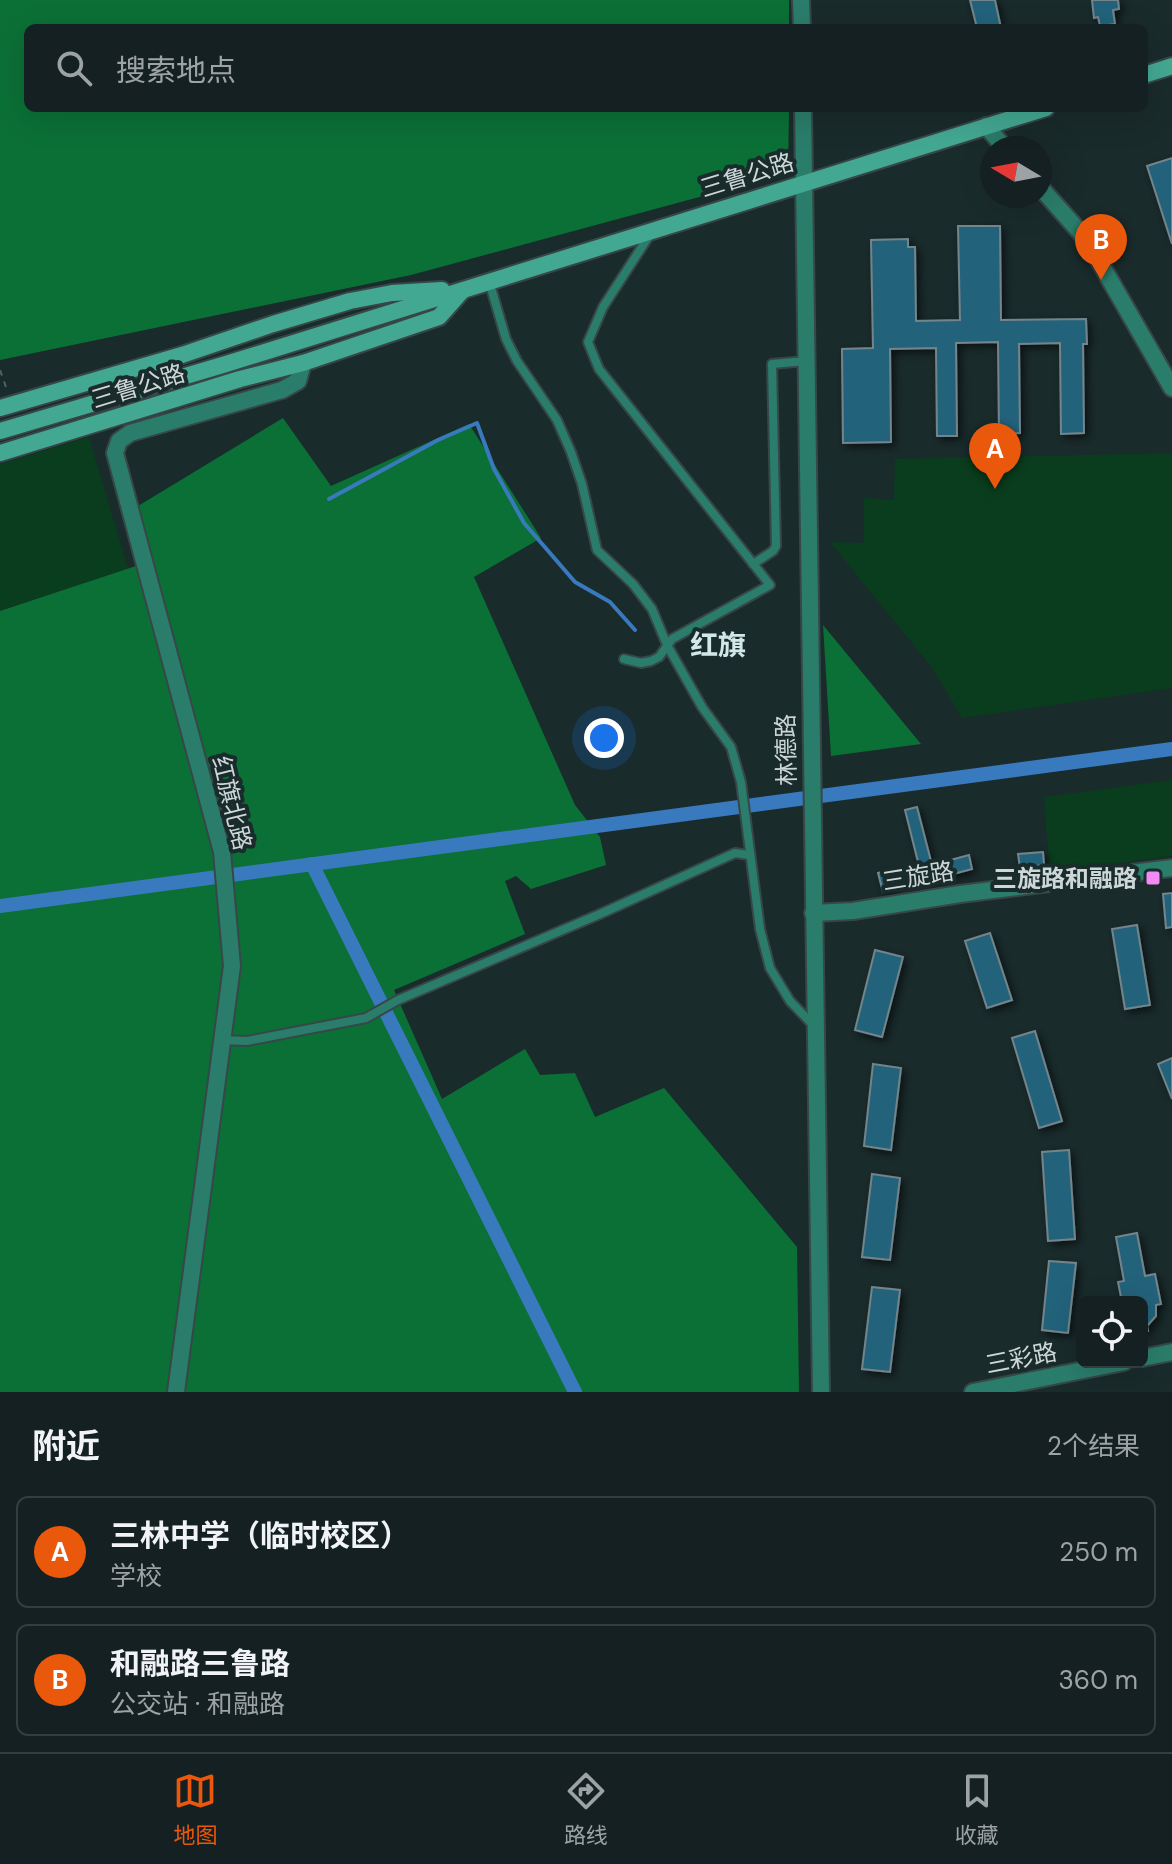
<!DOCTYPE html>
<html lang="zh">
<meta charset="utf-8">
<style>
body{margin:0;font-family:"DM Sans","Noto Sans SC",sans-serif;background:#1d282a;color:#f1f3f6}
.controls{position:absolute;right:24px;bottom:24px;display:grid;overflow:hidden;border-radius:12px;box-shadow:0 8px 32px #0002}
.controls button{width:72px;height:72px;display:grid;place-items:center;padding:0;border:0;border-bottom:2px solid #333e3f;background:#142021;color:#f1f3f6;font:40px sans-serif}
.compass{position:absolute;left:980px;top:136px;width:72px;height:72px;border-radius:50%;background:#142021;box-shadow:0 8px 32px #0002;rotate:280deg}
.you{position:absolute;left:604px;top:738px;width:28px;height:28px;margin:-20px;border:6px solid #fff;border-radius:50%;background:#1a73e8;box-shadow:0 0 0 12px #1a73e833}
.badge{display:grid;place-items:center;width:52px;height:52px;border-radius:50%;background:#ea580c;color:#fff;font-size:26px;font-weight:700}
.pin{position:absolute;translate:-50% -66px;filter:drop-shadow(0 2px 4px #0008)}
.pin::after{content:'';position:absolute;top:42px;width:28px;height:24px;background:inherit;clip-path:polygon(0 0,100% 0,50% 100%)}
.list{margin:0;padding:0;list-style:none}
h2{display:flex;justify-content:space-between;align-items:center;height:104px;margin:0;padding:0 32px;font-size:34px}
h2 small{font-size:26px;font-weight:400;color:#9da3a5}
.list li{display:grid;grid-template-columns:52px 1fr auto;gap:24px;align-items:center;box-sizing:border-box;height:112px;margin:0 16px 16px;padding:0 16px;border:2px solid #333e3f;border-radius:12px}
.list b{display:block;font-size:30px;white-space:nowrap}
.list p{margin:0;font-size:26px;white-space:nowrap;color:#9da3a5}
.list em{font-size:26px;font-style:normal;color:#9da3a5}
.icon{flex:none;width:44px;height:44px;fill:none;stroke:currentColor;stroke-width:2;stroke-linecap:round;stroke-linejoin:round}
.map{position:relative;flex:none;width:1172px;height:1392px;overflow:hidden}
.search{position:absolute;background:#142021;box-shadow:0 8px 32px #0002;left:24px;right:24px;top:24px;height:88px;display:flex;align-items:center;gap:20px;box-sizing:border-box;padding:0 28px;border-radius:12px;color:#9da3a5;font-size:30px}
.sheet{height:360px;background:#142021}
nav{display:flex;justify-content:space-around;align-items:center;box-sizing:border-box;height:112px;border-top:2px solid #333e3f;background:#142021;font-size:22px;color:#9da3a5}
nav a{display:grid;justify-items:center;gap:4px}
nav .on{color:#ea580c}
.map>svg:first-child{display:block}
.green{fill:#093d1d}
.forest{fill:#0b7036}
.lines{fill:none;stroke-linecap:round;stroke-linejoin:round}
.stream{stroke:#397abe;stroke-width:4}
.canal{stroke:#397abe;stroke-width:14}
.building{fill:#22627a;stroke:#73848b;stroke-width:2;filter:url(#shadow)}
.service-casing{stroke:#374748;stroke-width:12}
.minor-casing{stroke:#374748;stroke-width:20}
.secondary-casing{stroke:#374748;stroke-width:20}
.path{stroke:#515f60;stroke-width:2;stroke-dasharray:6 6;stroke-linecap:butt}
.service{stroke:#2b7d6b;stroke-width:8}
.minor{stroke:#2b7d6b;stroke-width:16}
.secondary{stroke:#43a892;stroke-width:16}
.poi-dot{fill:#f28af3;stroke:#1a2b2c;stroke-width:3}
.labels{text-anchor:middle;dominant-baseline:central;stroke-width:8;stroke-linejoin:round;paint-order:stroke}
.street-label{font-size:24px;fill:#cdd7d8;stroke:#1a2b2c}
.poi-label{font-size:24px;font-weight:bold;fill:#cdd7d8;stroke:#1a2b2c;text-anchor:end}
.quarter-label{font-size:28px;font-weight:bold;fill:#d2e7e8;stroke:#1a2b2c}
</style>
<div class="map">
<svg width="1172" height="1392" viewBox="0 0 1172 1392">
<defs>
<filter id="shadow"><feDropShadow dx="3.5" dy="3.5" stdDeviation="4" flood-color="#0009"/></filter>
</defs>
<rect width="100%" height="100%" fill="#1a2b2c"/>
<g class="green">
<polygon points="89,437 128,569 0,611 0,464"/>
<polygon points="1172,453 1172,688 962,718 933,669 830,542 864,543 864,498 894,500 895,459"/>
<polygon points="1172,780 1172,856 1067,870 1049,864 1044,797"/>
</g>
<g class="forest">
<polygon points="0,0 789,0 789,28 28,28 28,108 789,108 788,173 411,275 0,360"/>
<polygon points="283,418 331,486 469,424 541,538 474,577 575,805 600,837 606,865 531,889 516,876 505,881 525,934 394,990 442,1099 525,1049 540,1075 575,1073 595,1117 664,1088 797,1247 799,1392 0,1392 0,611 151,561 138,506"/>
<polygon points="823,625 921,744 831,756"/>
</g>
<g class="lines">
<polyline class="stream" points="329,499 438,440 477,423 494,469 524,523 575,582 610,602 635,630"/>
<g class="canal">
<polyline points="312,864 575,1392"/>
<polyline points="0,906 1172,749"/>
</g>
</g>
<g class="building">
<polygon points="970,0 995,0 1001,28 977,28"/>
<polygon points="1092,0 1118,0 1119,9 1113,10 1115,24 1100,26 1098,17 1094,18"/>
<polygon points="1172,158 1172,244 1147,166"/>
<polygon points="958,226 1000,226 1001,320 1086,319 1087,344 1083,344 1084,433 1061,434 1060,343 1019,344 1020,433 999,434 998,342 956,343 957,436 937,436 936,348 890,349 891,442 843,443 842,349 873,348 871,240 908,239 908,247 915,247 916,321 960,320"/>
<polygon points="917,807 932,865 969,855 972,869 923,882 905,810"/>
<polygon points="1043,852 1044,865 1020,868 1018,854"/>
<polygon points="889,870 894,889 883,892 878,873"/>
<polygon points="1172,893 1172,927 1166,928 1163,894"/>
<polygon points="1137,925 1150,1005 1125,1009 1112,929"/>
<polygon points="990,933 1012,1000 987,1008 965,941"/>
<polygon points="875,950 903,957 882,1037 855,1030"/>
<polygon points="1035,1031 1062,1121 1039,1128 1012,1038"/>
<polygon points="1172,1058 1172,1099 1158,1064"/>
<polygon points="873,1064 901,1068 891,1150 864,1146"/>
<polygon points="1069,1150 1075,1239 1048,1241 1042,1152"/>
<polygon points="872,1174 900,1178 890,1260 862,1257"/>
<polygon points="1137,1233 1145,1276 1155,1274 1161,1304 1156,1305 1156,1316 1147,1326 1148,1331 1142,1332 1142,1302 1099,1302 1121,1297 1118,1282 1124,1281 1116,1237"/>
<polygon points="1049,1261 1076,1263 1068,1333 1042,1330"/>
<polygon points="872,1287 900,1290 890,1372 862,1369"/>
</g>
<g class="lines">
<g class="service-casing">
<g id="service">
<polyline points="489,281 506,339 517,361 557,420 571,452 582,484 597,550 633,584 652,609 667,645 702,707 731,747 741,782 760,929 770,968 790,1001 815,1027"/>
<polyline points="753,564 773,551 776,546 772,364 806,361"/>
<polyline points="624,659 641,663 651,661 659,657 672,639 770,585 599,369 588,342 603,307 649,236"/>
<polyline points="221,1040 247,1041 366,1018 398,1000 600,914 735,853 749,855"/>
</g>
</g>
<g class="minor-casing">
<g id="minor">
<polyline points="801,0 802,28"/>
<polyline points="803,108 821,1392"/>
<polyline points="986,126 1005,148"/>
<polyline points="1040,187 1087,240 1172,388"/>
<polyline points="813,913 853,911 960,894 1172,868"/>
<polyline points="1142,1358 1172,1352"/>
<polyline points="176,1392 232,966 222,852 115,453 119,441 130,433 282,390 298,381 303,363"/>
<polyline points="973,1392 1124,1362"/>
</g>
</g>
<g class="secondary-casing">
<g id="secondary">
<polyline points="1144,75 1172,66"/>
<polyline points="0,408 182,355 273,324 350,301 392,293 442,290"/>
<polyline points="0,431 226,364 1046,108"/>
<polyline points="0,453 240,379 303,363 439,317 462,291"/>
</g>
</g>
<polyline class="path" points="0,370 7,390"/>
<use href="#service" class="service"/>
<use href="#minor" class="minor"/>
<use href="#secondary" class="secondary"/>
</g>
<rect class="poi-dot" x="1145" y="870" width="16" height="16" rx="4"/>
<g class="labels">
<g class="street-label">
<text transform="translate(747 175) rotate(-17)">三鲁公路</text>
<text transform="translate(138 386) rotate(-17)">三鲁公路</text>
<text transform="translate(786 750) rotate(-91)">林德路</text>
<text transform="translate(232 803) rotate(76)">红旗北路</text>
<text transform="translate(918 876) rotate(-9)">三旋路</text>
<text transform="translate(1021 1358) rotate(-11)">三彩路</text>
</g>
<g class="poi-label">
<text x="1137" y="878">三旋路和融路</text>
</g>
<g class="quarter-label">
<text x="718" y="645">红旗</text>
</g>
</g>
</svg>
<div class="controls">
<button><svg class="icon" aria-label="locate" viewBox="0 0 24 24"><circle cx="12" cy="12" r="6"/><path d="M12 2v4M12 18v4M2 12h4M18 12h4"/></svg></button>
</div>
<svg class="compass" viewBox="-18 -18 36 36"><path d="M0-13l5 13h-10z" fill="#e53935"/><path d="M0 13l5-13h-10z" fill="#9da3a5"/></svg>
<div class="you"></div>
<div class="pin badge" style="left:995px;top:489px">A</div>
<div class="pin badge" style="left:1101px;top:280px">B</div>
<div class="search"><svg class="icon" aria-label="search" viewBox="0 0 24 24"><circle cx="10" cy="10" r="6"/><path d="M15 15l6 6"/></svg>搜索地点</div>
</div>
<section class="sheet">
<h2>附近<small>2个结果</small></h2>
<ul class="list">
<li><span class="badge">A</span><div><b>三林中学（临时校区）</b><p>学校</p></div><em>250 m</em></li>
<li><span class="badge">B</span><div><b>和融路三鲁路</b><p>公交站 · 和融路</p></div><em>360 m</em></li>
</ul>
</section>
<nav>
<a class="on"><svg class="icon" aria-label="map" viewBox="0 0 24 24"><path d="M3 6l6-2 6 2 6-2v14l-6 2-6-2-6 2zM9 4v14M15 6v14"/></svg>地图</a>
<a><svg class="icon" aria-label="directions" viewBox="0 0 24 24"><path d="M12 3l9 9-9 9-9-9zM9 14v-3h6M13 9l2 2-2 2"/></svg>路线</a>
<a><svg class="icon" aria-label="saved" viewBox="0 0 24 24"><path d="M7 4h10v16l-5-4-5 4z"/></svg>收藏</a>
</nav>
